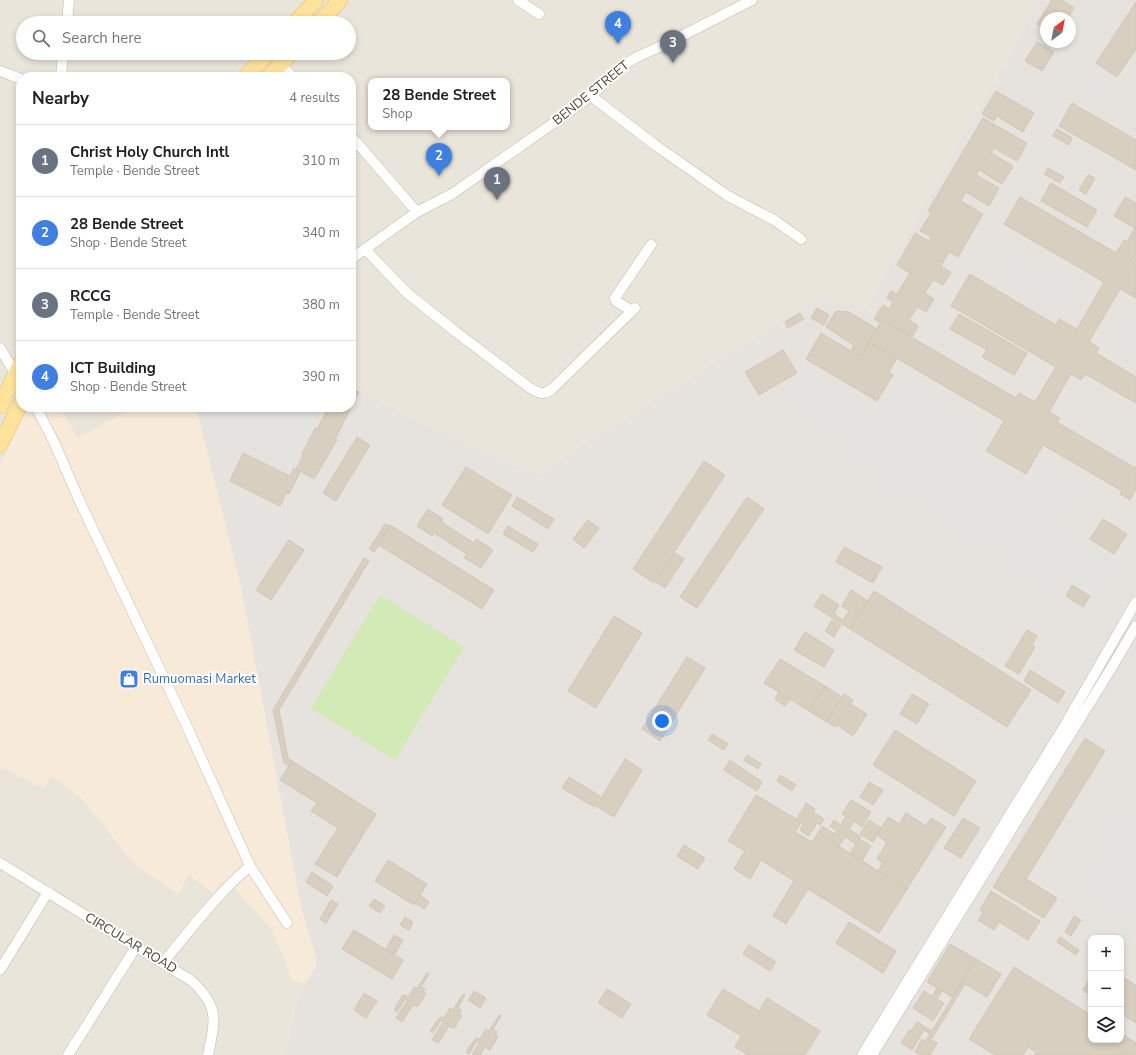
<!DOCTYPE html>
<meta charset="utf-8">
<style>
body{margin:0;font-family:"Nunito Sans",sans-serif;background:#f2f2f2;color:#202124}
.controls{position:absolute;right:12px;bottom:12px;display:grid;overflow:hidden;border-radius:8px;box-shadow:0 2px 6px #0003}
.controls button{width:36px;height:36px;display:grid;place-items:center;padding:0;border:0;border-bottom:1px solid #e0e0e0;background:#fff;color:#202124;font:20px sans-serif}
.compass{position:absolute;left:1040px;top:12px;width:36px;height:36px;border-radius:50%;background:#fff;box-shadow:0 2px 6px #0003;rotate:32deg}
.you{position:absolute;left:662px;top:721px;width:14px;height:14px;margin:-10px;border:3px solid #fff;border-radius:50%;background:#1a73e8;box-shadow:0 0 0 6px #1a73e833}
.badge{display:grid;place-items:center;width:26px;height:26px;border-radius:50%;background:#fc3f1d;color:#fff;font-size:13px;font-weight:700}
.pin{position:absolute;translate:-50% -33px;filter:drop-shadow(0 1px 2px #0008)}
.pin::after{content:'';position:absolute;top:21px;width:14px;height:12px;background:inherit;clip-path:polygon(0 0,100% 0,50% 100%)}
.popup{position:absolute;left:368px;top:78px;width:142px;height:52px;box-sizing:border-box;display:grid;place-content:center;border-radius:8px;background:#fff;filter:drop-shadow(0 1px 3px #0005);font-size:13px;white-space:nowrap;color:#757577}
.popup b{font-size:15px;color:#202124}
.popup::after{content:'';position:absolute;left:50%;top:100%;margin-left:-8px;border:8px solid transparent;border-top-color:#fff}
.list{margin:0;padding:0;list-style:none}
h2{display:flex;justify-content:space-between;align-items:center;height:52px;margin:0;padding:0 16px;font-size:17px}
h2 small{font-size:13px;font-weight:400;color:#757577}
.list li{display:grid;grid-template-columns:26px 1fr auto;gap:12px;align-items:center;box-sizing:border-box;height:72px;padding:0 16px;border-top:1px solid #e0e0e0}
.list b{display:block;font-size:15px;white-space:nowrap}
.list p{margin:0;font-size:13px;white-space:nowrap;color:#757577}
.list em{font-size:13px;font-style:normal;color:#757577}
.icon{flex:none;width:22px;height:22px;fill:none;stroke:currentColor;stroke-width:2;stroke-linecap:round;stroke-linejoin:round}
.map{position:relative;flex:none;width:1136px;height:1055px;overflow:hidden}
.search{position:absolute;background:#fff;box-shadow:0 2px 6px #0003;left:16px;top:16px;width:340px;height:44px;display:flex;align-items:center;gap:10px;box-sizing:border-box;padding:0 14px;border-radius:22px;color:#757577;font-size:15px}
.panel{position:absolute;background:#fff;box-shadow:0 2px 6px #0003;left:16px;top:72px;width:340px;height:340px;border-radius:16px}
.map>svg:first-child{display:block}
.residential{fill:#eae5da;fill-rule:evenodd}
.commercial{fill:#f7ead8}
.industrial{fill:#e6e2dd;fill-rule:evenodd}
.green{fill:#d2eab5}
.parking{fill:#e5e3e0}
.building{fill:#d8cfc1;stroke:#d3c7b4}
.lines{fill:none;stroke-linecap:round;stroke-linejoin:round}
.street-casing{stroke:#c2bbae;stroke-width:11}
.primary-casing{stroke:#e6c16a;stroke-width:16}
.street{stroke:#fff;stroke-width:10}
.primary{stroke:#ffe39c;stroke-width:15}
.labels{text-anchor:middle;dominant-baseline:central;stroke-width:4;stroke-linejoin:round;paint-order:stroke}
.street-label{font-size:13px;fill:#4b4439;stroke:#fff}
.shop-label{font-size:13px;fill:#366cbe;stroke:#fff;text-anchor:start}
</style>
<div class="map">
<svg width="1136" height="1055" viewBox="0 0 1136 1055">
<rect width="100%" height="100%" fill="#f6f3ec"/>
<path class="residential" d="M0,0H1040L866,307L821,296L585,443L538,474L497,457L351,387V77H21V407H196L301,907L316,957V966L300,992L296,1004L284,1055H0ZM23,23H349V53H23ZM371,81H507V127H371Z"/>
<polygon class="commercial" points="28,407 60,407 77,438 134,407 196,407 242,592 301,907 316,957 316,966 305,984 292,979 272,930 234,888 223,900 189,875 178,894 135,865 82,799 52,776 44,788 0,766 0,464"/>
<path class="industrial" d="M1040,0H1136V1055H284L296,1004L300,992L316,966V957L301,907L242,592L196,407H351V387L497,457L538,474L585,443L821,296L866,307ZM1046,18H1070V42H1046ZM1091,938H1121V1040H1091Z"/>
<polygon class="green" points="380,595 464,647 395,760 311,708"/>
<g class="parking">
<polygon points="1097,0 1121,0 1094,40 1088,36 1089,26"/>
<polygon points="1097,76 1136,99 1136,112 1092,86"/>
<polygon points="1008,253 1019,254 1062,279 1074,296 1067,308 999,267"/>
<polygon points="1130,327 1136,328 1136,346 1123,339"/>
<polygon points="810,368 875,408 889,388 917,384 998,431 986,451 1025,474 1038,453 1085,480 1067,511 1069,524 1065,531 1115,562 1094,596 1075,583 1060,577 1054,579 1046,585 846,460 856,443 783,397 797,375"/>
<polygon points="202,407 322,407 324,408 290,476 210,438"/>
<polygon points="237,491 295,522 271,561 240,545 230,501"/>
<polygon points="1119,813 1136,825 1136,916 1100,893 1090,880 1088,873 1089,866 1094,856"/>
</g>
<g class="building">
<polygon points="1051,0 1062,0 1074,8 1068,18 1048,6"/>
<polygon points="1136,2 1136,49 1117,77 1096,63"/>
<polygon points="1048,6 1067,18 1046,18 1046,30 1037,24"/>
<polygon points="1037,42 1054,52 1042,71 1025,61"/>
<polygon points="996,91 1034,113 1023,132 997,116 994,121 982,114"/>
<polygon points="1072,103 1136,140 1136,170 1059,126"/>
<polygon points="983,118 1027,143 1017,161 994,148 991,153 1013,166 1002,184 979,170 976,175 999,188 989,206 966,192 961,201 983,214 958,257 949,252 941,266 951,272 943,285 933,280 925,293 934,299 926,312 917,307 909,320 918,326 912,337 882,320 881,323 874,319 883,305 889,309 893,302 887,298 891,291 897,294 910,273 897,265 915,233 929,241 931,237 920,231 931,213 928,211"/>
<polygon points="1057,129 1072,138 1069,145 1053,136"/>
<polygon points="1048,168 1064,177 1060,183 1044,174"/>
<polygon points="1088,175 1095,178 1086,194 1079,190"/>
<polygon points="1051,183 1097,210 1087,227 1041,201"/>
<polygon points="1020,197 1116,253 1124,240 1127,242 1135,228 1114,216 1125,197 1136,203 1136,261 1134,264 1136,265 1136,298 1120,289 1089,342 1099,348 1096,353 1136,377 1136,403 1085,374 1081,380 1071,374 1049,412 1060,418 1057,422 1135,468 1136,466 1136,489 1130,500 1120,494 1122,491 1043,445 1026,474 986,451 1004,421 869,342 882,320 1016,398 1019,393 1035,402 1056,367 951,306 970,274 1056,325 1059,319 1077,329 1104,282 1004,224"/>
<polygon points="817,308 829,315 824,325 811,318"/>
<polygon points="836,311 849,312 877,329 861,357 851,351 854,345 826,327"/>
<polygon points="800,313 804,319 788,328 785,322"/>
<polygon points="959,314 1027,353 1014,375 982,357 987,350 950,329"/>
<polygon points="821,333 861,357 869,342 897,358 889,372 893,375 877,401 806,359"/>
<polygon points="783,350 797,373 759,395 745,372"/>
<polygon points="351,388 359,392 335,439 337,440 314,479 296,469 303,455 302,454 315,428 317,429 329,407 351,407"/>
<polygon points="357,437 370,445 336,501 323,493"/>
<polygon points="243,453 290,476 294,468 300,472 289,494 286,493 280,506 230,481"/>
<polygon points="704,461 725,475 654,583 633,569"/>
<polygon points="466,467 512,495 488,534 442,505"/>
<polygon points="517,497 554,519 548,529 512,506"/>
<polygon points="747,497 764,509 697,608 680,597"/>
<polygon points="428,509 443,519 441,522 474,543 476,539 493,550 481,568 464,558 467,554 434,533 432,536 417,526"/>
<polygon points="1103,519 1127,534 1114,554 1090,539"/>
<polygon points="588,520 599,528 584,548 573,539"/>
<polygon points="385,524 389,526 377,544 379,545 374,552 369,549"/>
<polygon points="390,525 494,590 482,609 377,544"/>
<polygon points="508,526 538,544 533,552 503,534"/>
<polygon points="289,540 304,550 271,600 256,590"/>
<polygon points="844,547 882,567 873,583 836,562"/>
<polygon points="675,553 684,559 665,588 656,582"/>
<polygon points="364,558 369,561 279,710 288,758 292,761 289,766 284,763 273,710"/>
<polygon points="1072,585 1090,596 1083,607 1066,596"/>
<polygon points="851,590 868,601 850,629 814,606 822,594 839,605 834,614 843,620 849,611 842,606"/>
<polygon points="874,591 1031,690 1007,727 850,629"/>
<polygon points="614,616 642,633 596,708 568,691"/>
<polygon points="832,620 841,625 834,637 825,631"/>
<polygon points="1027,630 1037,636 1032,645 1035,647 1019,674 1005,666"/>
<polygon points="805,632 834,650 824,667 794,650"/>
<polygon points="687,657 705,668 660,741 642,729"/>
<polygon points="780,659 825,686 809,711 790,699 785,706 775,699 779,692 764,683"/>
<polygon points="1030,670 1065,692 1058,703 1024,681"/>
<polygon points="825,686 843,698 827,722 809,711"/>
<polygon points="844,694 853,700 851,704 867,714 853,736 837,725 836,727 827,722"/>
<polygon points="912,694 929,704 917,724 900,714"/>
<polygon points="895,730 976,781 954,816 873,765"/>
<polygon points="712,734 728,744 724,750 708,740"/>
<polygon points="1085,738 1105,751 1026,879 1057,898 1044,918 993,887"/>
<polygon points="747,755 761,764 758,769 744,760"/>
<polygon points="625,759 642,770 614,817 596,806"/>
<polygon points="730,760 762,782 757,791 724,770"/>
<polygon points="292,761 376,814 337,877 315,864 338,828 311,811 317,803 280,780"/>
<polygon points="780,775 796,785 792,791 777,781"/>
<polygon points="569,777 600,796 594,807 562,788"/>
<polygon points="869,782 883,790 873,805 860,797"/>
<polygon points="756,795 801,822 795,832 812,842 818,833 907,889 879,933 808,889 786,924 773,916 794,881 761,860 750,879 734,869 745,851 728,841"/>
<polygon points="851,800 871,812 862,827 854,821 849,829 861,837 856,844 845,837 839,846 830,841 837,831 830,826 834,820 841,825 846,816 842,814"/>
<polygon points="806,803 815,809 813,812 824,819 820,825 817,823 809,836 800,830 803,824 796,820"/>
<polygon points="906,813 926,826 931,818 946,827 907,889 878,871 883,863 877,859 887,842 877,835 881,828 888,817 899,824"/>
<polygon points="963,818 980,828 961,858 944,848"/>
<polygon points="869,820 881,828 873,842 860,834"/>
<polygon points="822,826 835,834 830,841 818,833"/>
<polygon points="859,839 871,846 862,861 850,854"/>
<polygon points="684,845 705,858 698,869 677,856"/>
<polygon points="388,860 427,884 414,905 375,881"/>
<polygon points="312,872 333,886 327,896 306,882"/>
<polygon points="991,891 1040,921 1028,940 999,922 994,930 978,920 983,912 980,910"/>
<polygon points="420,895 429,902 424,909 415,903"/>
<polygon points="374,899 385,906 380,913 369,906"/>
<polygon points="331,900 338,904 326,923 320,919"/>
<polygon points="1074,916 1081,920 1071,936 1065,932"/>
<polygon points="405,917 413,922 409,930 400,925"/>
<polygon points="849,922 896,951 883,973 836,943"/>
<polygon points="354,930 403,960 392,979 342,949"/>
<polygon points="394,935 403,940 395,954 386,949"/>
<polygon points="1060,937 1079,950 1076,955 1057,942"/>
<polygon points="950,944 976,959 952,997 927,982"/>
<polygon points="749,945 776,962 770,971 743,954"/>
<polygon points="976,959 1001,974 987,997 962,982"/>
<polygon points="1014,967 1091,1015 1091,1040 1121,1040 1121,1033 1136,1043 1136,1055 1034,1055 1036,1052 1028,1047 1023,1055 995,1055 969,1039"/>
<polygon points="427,973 429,974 421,987 425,989 423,992 426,994 417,1007 413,1005 402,1022 396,1018 407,1001 405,999 397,1012 394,1010 402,996 405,995 408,997 414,987 417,989"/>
<polygon points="1121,976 1136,985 1136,1023 1121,1014"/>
<polygon points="1091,977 1091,995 1083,990"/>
<polygon points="962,982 965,984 931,1040 937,1043 930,1055 920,1055 915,1052 922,1039 925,1041 930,1034 924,1030 912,1050 901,1043 909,1030 911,1031 917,1022 932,1031"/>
<polygon points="937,988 942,991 937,999 944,1003 933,1021 913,1008 924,991 932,996"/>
<polygon points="607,989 631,1004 622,1018 598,1003"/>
<polygon points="723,989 759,1011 767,998 820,1031 805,1055 748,1055 735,1047 741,1036 707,1015"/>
<polygon points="474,991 486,998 480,1008 468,1000"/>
<polygon points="364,993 377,1001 366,1018 354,1010"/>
<polygon points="463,994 465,995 458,1008 461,1010 459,1014 462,1015 454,1029 449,1026 438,1043 432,1040 443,1022 441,1020 433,1033 430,1031 439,1018 441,1017 444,1018 450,1008 453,1010"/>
<polygon points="499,1015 501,1016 493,1029 497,1031 495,1035 498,1036 490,1050 485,1047 480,1055 472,1055 479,1043 477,1041 469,1054 466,1052 475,1039 477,1038 480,1039 486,1029 489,1031"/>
</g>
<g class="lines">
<g class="street-casing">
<g id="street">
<polyline points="518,0 539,14"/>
<polyline points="67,23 69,0"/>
<polyline points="280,65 293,77"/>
<polyline points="0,71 21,79"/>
<polyline points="61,77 63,53"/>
<polyline points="591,96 655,145 728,196 774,220 801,239"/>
<polyline points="351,136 417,212"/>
<path d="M365,249L407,293L456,332L530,388C539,393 543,396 552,389L635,308"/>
<polyline points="351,259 417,212 452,194 555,122 591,96 622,66 637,57 668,43 752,0"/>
<polyline points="632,311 616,301 615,298 651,245"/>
<polyline points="0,348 21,383"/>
<polyline points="36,407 54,442 80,502 184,720 250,866 287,923"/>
<path d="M0,863L192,981C220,1008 215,1020 208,1055"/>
<path d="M163,963C191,929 217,894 250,866"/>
<polyline points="0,970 48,892"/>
<polyline points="68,1055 136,947"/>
<polyline points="862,1055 1065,725 1136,602"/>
<polyline points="872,1055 1115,662 1136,626"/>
</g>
</g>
<g class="primary-casing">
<g id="primary">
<polyline points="295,23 316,0"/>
<polyline points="319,23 340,0"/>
<polyline points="245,77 268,53"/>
<polyline points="269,77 291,53"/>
<polyline points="0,406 21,363"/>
<polyline points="0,445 21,403"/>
</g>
</g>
<use href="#street" class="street"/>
<use href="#primary" class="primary"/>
</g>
<defs>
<g id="shop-square" transform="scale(1)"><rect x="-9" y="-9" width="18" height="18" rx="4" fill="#3f7fe0" stroke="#fff"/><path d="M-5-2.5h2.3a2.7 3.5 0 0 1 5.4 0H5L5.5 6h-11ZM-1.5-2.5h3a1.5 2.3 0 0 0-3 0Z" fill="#fff"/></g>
</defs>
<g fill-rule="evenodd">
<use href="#shop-square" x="129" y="679"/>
</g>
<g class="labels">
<g class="street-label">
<text transform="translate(591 93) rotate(-39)">BENDE STREET</text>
<text transform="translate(131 943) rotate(31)">CIRCULAR ROAD</text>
</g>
<g class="shop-label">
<text x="143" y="679">Rumuomasi Market</text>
</g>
</g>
</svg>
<div class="controls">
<button>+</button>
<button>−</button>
<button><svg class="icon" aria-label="layers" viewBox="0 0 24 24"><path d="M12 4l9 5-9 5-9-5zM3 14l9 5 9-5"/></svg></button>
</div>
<svg class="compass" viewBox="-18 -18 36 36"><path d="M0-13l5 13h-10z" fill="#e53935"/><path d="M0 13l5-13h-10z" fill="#757577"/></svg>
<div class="you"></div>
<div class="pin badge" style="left:497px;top:200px;background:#6b7280">1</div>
<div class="pin badge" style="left:439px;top:176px;background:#3f7fe0">2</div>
<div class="popup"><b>28 Bende Street</b>Shop</div>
<div class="pin badge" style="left:673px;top:63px;background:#6b7280">3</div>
<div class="pin badge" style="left:618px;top:44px;background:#3f7fe0">4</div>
<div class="search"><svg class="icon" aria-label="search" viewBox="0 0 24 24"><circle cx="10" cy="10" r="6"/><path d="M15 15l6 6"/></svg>Search here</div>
<section class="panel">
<h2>Nearby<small>4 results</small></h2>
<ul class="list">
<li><span class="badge" style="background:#6b7280">1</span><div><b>Christ Holy Church Intl</b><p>Temple · Bende Street</p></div><em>310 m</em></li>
<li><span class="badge" style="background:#3f7fe0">2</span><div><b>28 Bende Street</b><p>Shop · Bende Street</p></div><em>340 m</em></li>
<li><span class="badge" style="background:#6b7280">3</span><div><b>RCCG</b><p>Temple · Bende Street</p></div><em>380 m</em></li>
<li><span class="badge" style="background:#3f7fe0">4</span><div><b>ICT Building</b><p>Shop · Bende Street</p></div><em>390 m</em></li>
</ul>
</section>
</div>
